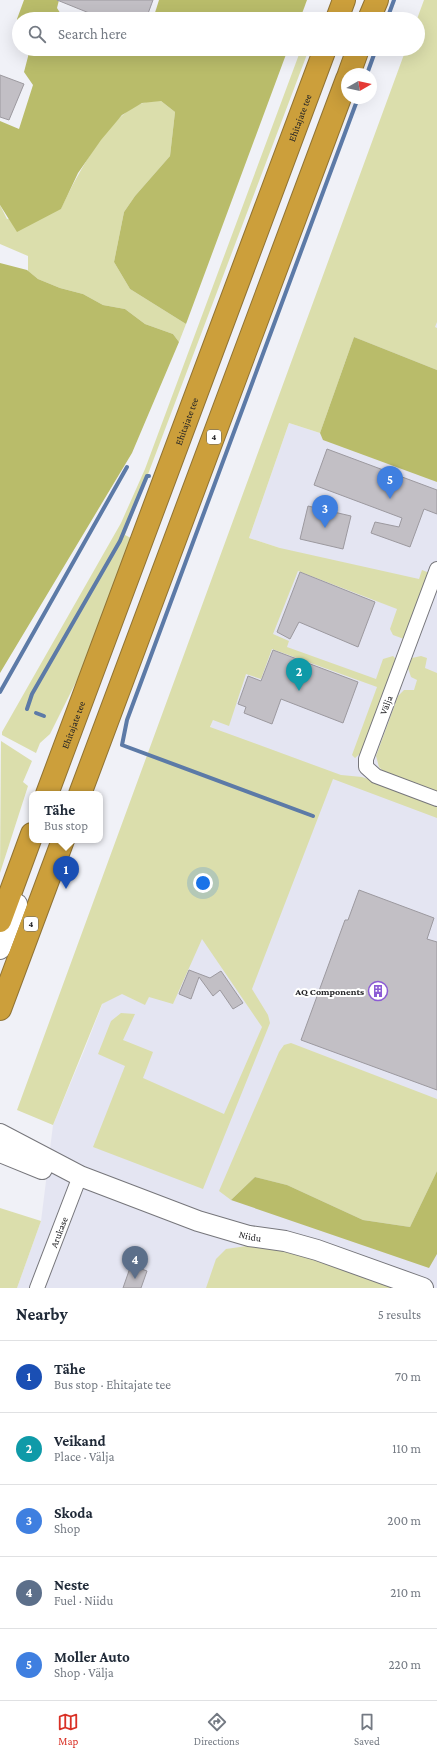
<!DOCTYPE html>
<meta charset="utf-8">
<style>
body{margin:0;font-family:"Crimson Pro",serif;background:#f6f6f7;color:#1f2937}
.compass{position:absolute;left:341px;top:68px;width:36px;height:36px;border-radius:50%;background:#fff;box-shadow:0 4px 16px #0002;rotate:81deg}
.you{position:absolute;left:203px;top:883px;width:14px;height:14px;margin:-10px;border:3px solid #fff;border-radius:50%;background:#1a73e8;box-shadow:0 0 0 6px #1a73e833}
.badge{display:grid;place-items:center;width:26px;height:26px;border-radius:50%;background:#d93025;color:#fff;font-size:13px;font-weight:700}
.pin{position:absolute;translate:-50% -33px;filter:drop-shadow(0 1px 2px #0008)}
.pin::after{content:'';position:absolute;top:21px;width:14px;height:12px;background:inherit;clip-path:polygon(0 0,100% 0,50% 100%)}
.popup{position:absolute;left:29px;top:791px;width:74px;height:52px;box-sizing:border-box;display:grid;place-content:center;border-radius:8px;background:#fff;filter:drop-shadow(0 1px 3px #0005);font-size:13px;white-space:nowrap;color:#747a83}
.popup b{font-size:15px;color:#1f2937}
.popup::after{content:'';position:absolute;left:50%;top:100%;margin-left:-8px;border:8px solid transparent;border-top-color:#fff}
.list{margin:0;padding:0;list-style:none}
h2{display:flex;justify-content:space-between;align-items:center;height:52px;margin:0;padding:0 16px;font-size:17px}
h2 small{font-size:13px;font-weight:400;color:#747a83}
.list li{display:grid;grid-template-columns:26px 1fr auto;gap:12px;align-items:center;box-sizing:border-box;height:72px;padding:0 16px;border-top:1px solid #e0e1e3}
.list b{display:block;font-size:15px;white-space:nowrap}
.list p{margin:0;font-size:13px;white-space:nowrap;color:#747a83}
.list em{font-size:13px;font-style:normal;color:#747a83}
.icon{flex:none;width:22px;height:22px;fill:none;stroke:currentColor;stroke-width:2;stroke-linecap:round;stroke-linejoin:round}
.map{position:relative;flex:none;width:437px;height:1288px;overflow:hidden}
.search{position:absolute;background:#fff;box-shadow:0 4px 16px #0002;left:12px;right:12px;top:12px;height:44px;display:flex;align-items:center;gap:10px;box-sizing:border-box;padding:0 14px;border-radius:22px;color:#747a83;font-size:15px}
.sheet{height:412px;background:#fff}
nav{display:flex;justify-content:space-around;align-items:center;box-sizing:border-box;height:56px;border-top:1px solid #e0e1e3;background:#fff;font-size:11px;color:#747a83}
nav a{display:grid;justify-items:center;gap:2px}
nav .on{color:#d93025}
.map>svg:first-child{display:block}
.built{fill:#e4e5f2}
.green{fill:#dbdeac}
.forest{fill:#b9bc6a}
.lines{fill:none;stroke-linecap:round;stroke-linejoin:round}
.stream{stroke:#5c7aa7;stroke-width:4}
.building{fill:#c2bfc5;stroke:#9c999f}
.street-casing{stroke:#76767b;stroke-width:16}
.secondary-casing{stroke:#76767b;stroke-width:22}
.highway-casing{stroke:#907333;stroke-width:24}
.street{stroke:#fff;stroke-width:14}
.secondary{stroke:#fff;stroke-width:20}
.highway{stroke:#cc9f3b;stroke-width:22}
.labels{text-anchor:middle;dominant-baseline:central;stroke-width:4;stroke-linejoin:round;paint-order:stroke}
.shield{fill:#fff;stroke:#646466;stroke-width:1}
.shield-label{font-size:9px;font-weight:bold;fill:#222225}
.street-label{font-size:10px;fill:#222225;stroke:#fff}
.poi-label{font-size:10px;font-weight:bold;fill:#222225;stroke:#fff;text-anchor:end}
</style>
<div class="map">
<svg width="437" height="1288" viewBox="0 0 437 1288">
<rect width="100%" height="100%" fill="#f0f1f7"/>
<polygon class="built" points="437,105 437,1288 17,1288 41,1221 53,1125 84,1051 280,548 249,538 289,423 320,433"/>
<g class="green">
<polygon points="424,0 437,0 437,322 435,327 437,328 437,370 354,337 320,433 289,423 249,538 280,548 419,579 422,570 427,572 429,575 404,639 393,635 390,629 397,609 298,571 273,634 289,641 287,647 376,679 383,659 393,656 398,661 363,751 355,758 352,755 377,687 272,649 261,679 246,674 229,726 213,720 210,727 341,775 362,777 437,804 437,818 333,779 252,989 268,1015 270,1023 203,1189 93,1147 125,1066 98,1054 111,1021 121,1013 135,1014 123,1040 153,1052 143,1078 224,1114 262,1027 202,939 173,1004 149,997 145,1005 122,994 102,1004 53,1125 17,1110 406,49 418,49 417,19"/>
<polygon points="301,49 309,49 125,535 131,538 78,678 50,734 40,743 36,753 2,735 2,732 121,523 145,469"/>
<path d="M161,101L175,112L170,156L135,196L124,212L114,262L130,289L186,324L179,342L173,334L145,324L125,309L103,305L83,294L60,288L38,279L28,271V256L0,244V205L7,219L61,209C75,179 109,113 143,103C148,101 155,101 161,101Z"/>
<polygon points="421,656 427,658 425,668 437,673 437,792 384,772 379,767 376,756 398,696 404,690 414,690 417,680 411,677 408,668 412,658"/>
<polygon points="1,741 32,761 23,782 28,786 0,873"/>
<polygon points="291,1043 437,1099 437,1171 410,1227 363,1220 287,1185 255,1177 231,1200 219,1191 279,1052 284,1045"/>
<polygon points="0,1208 41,1221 17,1288 0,1288"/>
<polygon points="247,1246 291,1251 397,1288 206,1288 216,1259 226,1249"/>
</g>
<g class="forest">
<polygon points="24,0 59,0 57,8 64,19 19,19 19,22 17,19"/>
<polygon points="159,0 307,0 300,19 153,19"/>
<polygon points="30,49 288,49 186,324 130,289 114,262 124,212 135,196 170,156 175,112 161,101 142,103 122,115 101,140 78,173 61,209 17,232 0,205 0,121 19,129 33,85 24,72"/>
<polygon points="0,263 27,270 38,279 60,288 83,294 103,305 125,309 145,324 173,334 179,342 132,453 0,673"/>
<polygon points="354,337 437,370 437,482 323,440 320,433"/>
<polygon points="437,1171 437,1254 429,1268 231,1200 255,1177 287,1185 363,1220 410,1227"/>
</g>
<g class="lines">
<g class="stream">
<polyline points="387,19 394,0"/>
<polyline points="367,74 376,49"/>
<polyline points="0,692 127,467"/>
<polyline points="27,709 32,694 120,541 147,476 149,476"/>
<polyline points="36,713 44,716"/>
<polyline points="313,816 122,745 127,720 358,98"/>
</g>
</g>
<g class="building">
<polygon points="57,0 153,0 146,19 104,19"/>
<polygon points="0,75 24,84 9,120 0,117"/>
<polygon points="327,449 437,490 437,514 424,509 410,547 371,533 375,522 399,527 402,518 314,485"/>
<polygon points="308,506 351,516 343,549 300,539"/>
<polygon points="300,572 375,602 358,647 299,622 290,639 277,632"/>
<polygon points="273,650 358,682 343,723 281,699 272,724 244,713 246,707 238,704 248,676 261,681"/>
<polygon points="359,890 434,918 427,939 437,942 437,1090 301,1040 345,920 348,920"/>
<polygon points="189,970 210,978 221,971 243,1003 233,1009 220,990 213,996 199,977 191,999 179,994"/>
<polygon points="131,1265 147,1271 141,1288 123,1288"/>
</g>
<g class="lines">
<g class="street-casing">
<g id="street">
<polyline points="437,569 366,759 366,767 376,776 437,799"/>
<path id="s1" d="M37,1288L80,1176"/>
</g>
</g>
<g class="secondary-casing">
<g id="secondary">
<polyline points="0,949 17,904"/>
<path id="s2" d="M0,1134L80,1176L198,1221L249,1236L285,1241L317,1250L423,1288"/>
<polyline points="0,1152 42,1169"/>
</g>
</g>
<g class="highway-casing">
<g id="highway">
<polyline points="337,19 344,0"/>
<polyline points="369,19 377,0"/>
<polyline points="349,74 358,49"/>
<path id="s3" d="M47,794L325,49"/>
<polyline points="80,794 347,79"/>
<polyline points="0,921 32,834"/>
<polyline points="0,1009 63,840"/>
</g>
</g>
<use href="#street" class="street"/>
<use href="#secondary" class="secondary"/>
<use href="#highway" class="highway"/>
</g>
<defs>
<g id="building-ring" transform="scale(1)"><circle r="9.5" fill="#fff" stroke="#8c5cd5" stroke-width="1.5"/><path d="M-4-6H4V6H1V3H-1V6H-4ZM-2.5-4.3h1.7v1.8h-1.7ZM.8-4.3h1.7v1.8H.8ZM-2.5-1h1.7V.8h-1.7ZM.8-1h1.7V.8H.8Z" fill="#8c5cd5"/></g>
</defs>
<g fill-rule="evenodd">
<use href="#building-ring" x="378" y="991"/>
</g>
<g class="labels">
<g class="shield">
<rect x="207" y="430" width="14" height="14" rx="3"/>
<rect x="24" y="917" width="14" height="14" rx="3"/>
</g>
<g class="shield-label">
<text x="214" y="437">4</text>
<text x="31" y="924">4</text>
</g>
<g class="street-label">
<text stroke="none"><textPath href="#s3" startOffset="722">Ehitajate tee</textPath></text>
<text stroke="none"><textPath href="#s3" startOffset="398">Ehitajate tee</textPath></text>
<text transform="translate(386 705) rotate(-69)">Välja</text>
<text stroke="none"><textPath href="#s3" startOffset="74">Ehitajate tee</textPath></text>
<text stroke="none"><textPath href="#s1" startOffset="60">Arukase</textPath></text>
<text stroke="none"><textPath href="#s2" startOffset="271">Niidu</textPath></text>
</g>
<g class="poi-label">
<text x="364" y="991">AQ Components</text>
</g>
</g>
</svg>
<svg class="compass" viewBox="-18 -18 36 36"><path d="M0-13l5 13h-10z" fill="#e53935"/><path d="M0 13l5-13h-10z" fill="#747a83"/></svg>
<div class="you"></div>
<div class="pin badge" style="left:66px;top:889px;background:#1a4fb4">1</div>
<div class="popup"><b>Tähe</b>Bus stop</div>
<div class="pin badge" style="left:299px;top:691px;background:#0f9aa8">2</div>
<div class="pin badge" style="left:325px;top:528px;background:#3f7fe0">3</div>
<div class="pin badge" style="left:135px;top:1279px;background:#5c6f8a">4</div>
<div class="pin badge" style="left:390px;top:499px;background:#3f7fe0">5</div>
<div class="search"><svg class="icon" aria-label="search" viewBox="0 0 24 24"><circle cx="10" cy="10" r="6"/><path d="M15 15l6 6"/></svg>Search here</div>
</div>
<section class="sheet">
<h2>Nearby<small>5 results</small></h2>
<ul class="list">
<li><span class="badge" style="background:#1a4fb4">1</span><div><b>Tähe</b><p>Bus stop · Ehitajate tee</p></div><em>70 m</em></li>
<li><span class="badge" style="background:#0f9aa8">2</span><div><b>Veikand</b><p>Place · Välja</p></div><em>110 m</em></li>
<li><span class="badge" style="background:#3f7fe0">3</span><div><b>Skoda</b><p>Shop</p></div><em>200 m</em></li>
<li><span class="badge" style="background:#5c6f8a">4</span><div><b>Neste</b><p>Fuel · Niidu</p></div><em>210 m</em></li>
<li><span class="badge" style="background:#3f7fe0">5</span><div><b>Moller Auto</b><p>Shop · Välja</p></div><em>220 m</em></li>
</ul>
</section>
<nav>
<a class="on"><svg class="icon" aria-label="map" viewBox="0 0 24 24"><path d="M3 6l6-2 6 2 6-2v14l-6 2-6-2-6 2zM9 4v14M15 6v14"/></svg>Map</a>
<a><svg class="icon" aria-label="directions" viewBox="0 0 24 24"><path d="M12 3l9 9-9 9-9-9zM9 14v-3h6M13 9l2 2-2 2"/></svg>Directions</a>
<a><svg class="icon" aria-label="saved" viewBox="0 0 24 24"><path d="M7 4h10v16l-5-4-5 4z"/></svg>Saved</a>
</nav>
